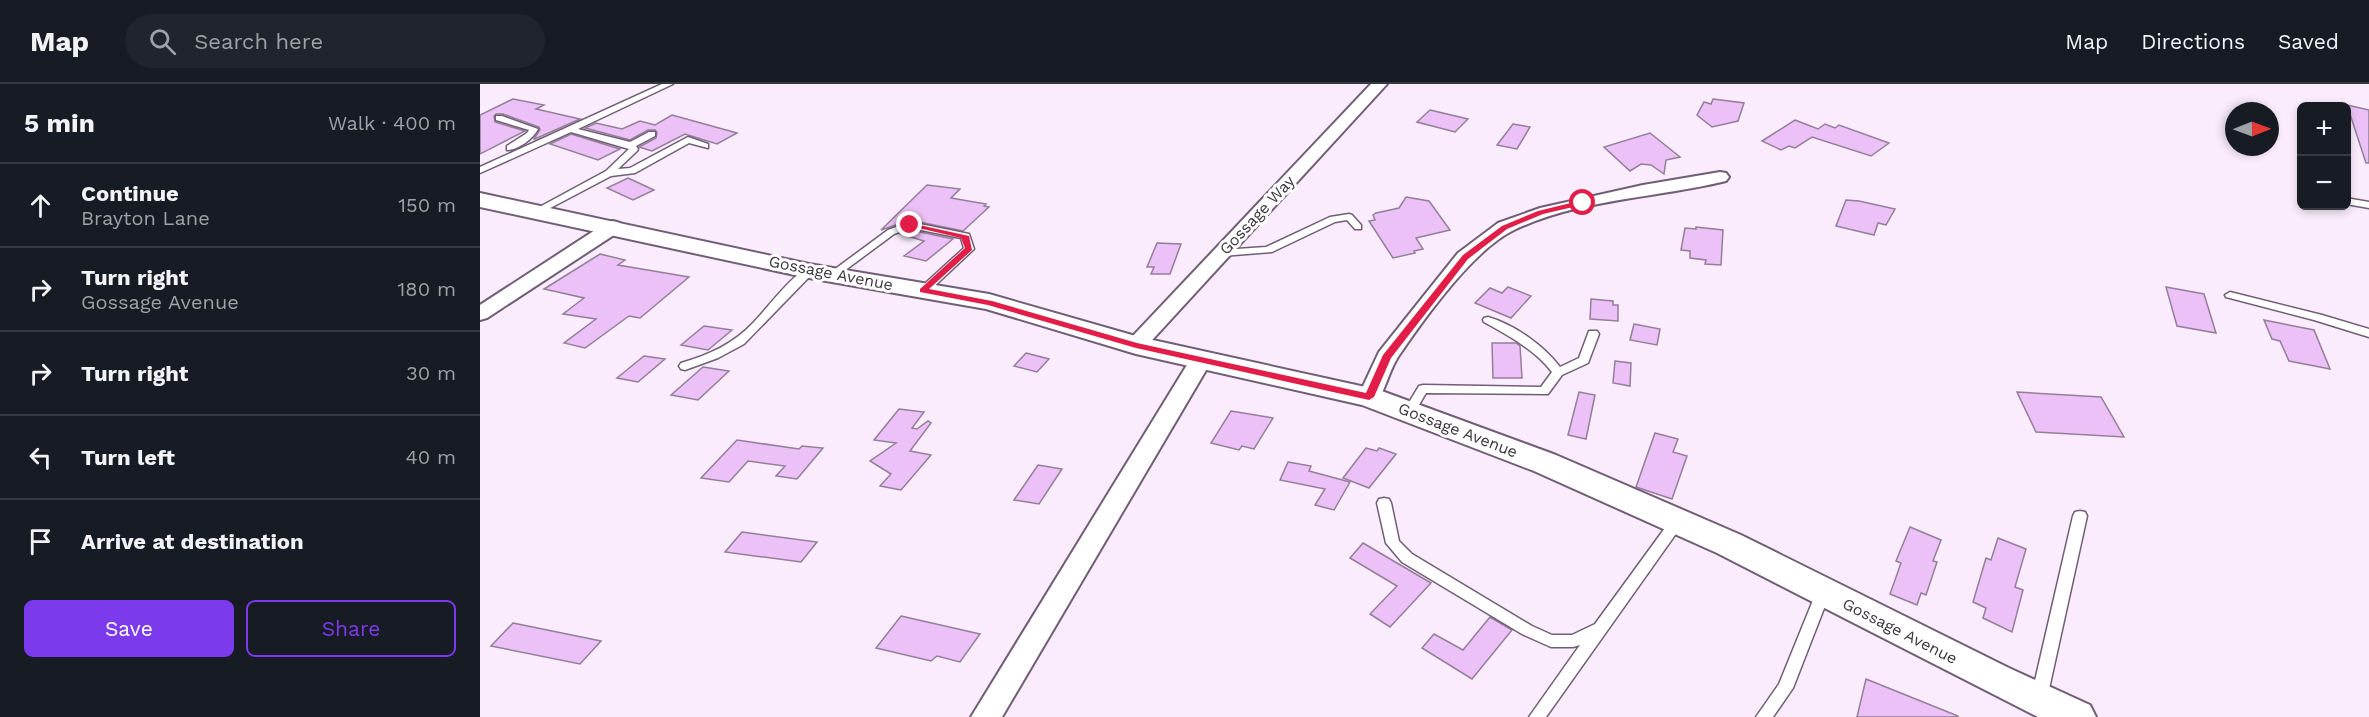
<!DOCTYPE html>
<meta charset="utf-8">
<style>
body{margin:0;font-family:"Work Sans",sans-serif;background:#20242c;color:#f1f3f6}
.controls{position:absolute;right:18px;top:18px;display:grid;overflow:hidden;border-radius:9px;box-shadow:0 3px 9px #0003}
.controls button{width:54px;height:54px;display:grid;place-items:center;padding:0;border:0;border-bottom:2px solid #363941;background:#171b24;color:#f1f3f6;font:30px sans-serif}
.compass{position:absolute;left:1745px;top:18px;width:54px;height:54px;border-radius:50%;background:#171b24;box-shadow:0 3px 9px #0003;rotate:89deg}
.stop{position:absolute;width:18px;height:18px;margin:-14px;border:4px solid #e11d48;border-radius:50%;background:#fff}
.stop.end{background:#e11d48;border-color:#fff;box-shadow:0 2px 6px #0008}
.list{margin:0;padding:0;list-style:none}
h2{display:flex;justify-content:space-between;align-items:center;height:78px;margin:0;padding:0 24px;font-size:26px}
h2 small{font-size:20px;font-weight:400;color:#9ea1a6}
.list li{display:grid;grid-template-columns:39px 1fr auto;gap:18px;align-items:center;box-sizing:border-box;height:84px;padding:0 24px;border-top:2px solid #363941}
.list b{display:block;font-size:22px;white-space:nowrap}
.list p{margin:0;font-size:20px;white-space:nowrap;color:#9ea1a6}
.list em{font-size:20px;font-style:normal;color:#9ea1a6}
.actions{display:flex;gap:12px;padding:18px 24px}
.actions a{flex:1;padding:14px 0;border:2px solid #7c3aed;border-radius:9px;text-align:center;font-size:21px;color:#7c3aed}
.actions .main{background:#7c3aed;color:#fff}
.icon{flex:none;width:33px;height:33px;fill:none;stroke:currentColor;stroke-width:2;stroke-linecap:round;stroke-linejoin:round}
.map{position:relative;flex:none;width:1889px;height:633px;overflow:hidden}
header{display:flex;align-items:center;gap:36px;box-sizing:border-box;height:84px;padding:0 30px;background:#171b24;border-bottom:2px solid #363941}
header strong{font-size:28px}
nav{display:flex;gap:33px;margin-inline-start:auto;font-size:21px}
.search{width:420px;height:54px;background:#20242c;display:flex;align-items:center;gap:15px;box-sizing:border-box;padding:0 21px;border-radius:33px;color:#9ea1a6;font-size:22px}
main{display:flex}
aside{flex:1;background:#171b24}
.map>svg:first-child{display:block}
.building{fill:#ecc1f7;stroke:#937f98;stroke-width:1.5}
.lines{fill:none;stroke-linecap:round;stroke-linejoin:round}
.service-casing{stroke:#715e76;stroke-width:3}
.minor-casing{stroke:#715e76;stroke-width:4}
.tertiary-casing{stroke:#715e76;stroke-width:4}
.service{fill:#fff;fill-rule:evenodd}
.minor{fill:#fff;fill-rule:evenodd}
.tertiary{fill:#fff;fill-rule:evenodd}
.route{fill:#e11d48}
.labels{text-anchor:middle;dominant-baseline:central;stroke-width:6;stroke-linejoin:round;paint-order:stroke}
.street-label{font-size:16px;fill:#3c343e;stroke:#fff}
</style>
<header>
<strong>Map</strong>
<div class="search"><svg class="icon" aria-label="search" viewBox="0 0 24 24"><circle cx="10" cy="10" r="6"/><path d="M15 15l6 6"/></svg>Search here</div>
<nav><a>Map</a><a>Directions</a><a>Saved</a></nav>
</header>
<main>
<aside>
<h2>5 min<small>Walk · 400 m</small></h2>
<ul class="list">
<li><svg class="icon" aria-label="ahead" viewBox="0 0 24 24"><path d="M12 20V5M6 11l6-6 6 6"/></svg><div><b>Continue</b><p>Brayton Lane</p></div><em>150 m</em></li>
<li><svg class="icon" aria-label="right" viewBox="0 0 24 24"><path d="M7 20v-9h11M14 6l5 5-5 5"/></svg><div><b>Turn right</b><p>Gossage Avenue</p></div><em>180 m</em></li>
<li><svg class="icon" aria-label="right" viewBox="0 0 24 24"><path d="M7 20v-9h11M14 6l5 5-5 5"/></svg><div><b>Turn right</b></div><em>30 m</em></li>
<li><svg class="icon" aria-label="left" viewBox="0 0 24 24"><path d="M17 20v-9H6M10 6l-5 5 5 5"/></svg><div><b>Turn left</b></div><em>40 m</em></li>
<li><svg class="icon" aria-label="arrive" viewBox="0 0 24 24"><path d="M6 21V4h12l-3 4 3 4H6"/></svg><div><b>Arrive at destination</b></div></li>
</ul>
<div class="actions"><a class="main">Save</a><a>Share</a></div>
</aside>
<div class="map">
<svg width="1889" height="633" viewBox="0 0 1889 633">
<rect width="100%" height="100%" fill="#faecfd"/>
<g class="building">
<polygon points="33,15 64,21 56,25 100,35 55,55 54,55 60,46 59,43 23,30 16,30 14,32 15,38 45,47 0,70 0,31"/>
<polygon points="1233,15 1264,19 1258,37 1232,43 1217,31 1224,18 1231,20"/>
<polygon points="1867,21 1889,26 1889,79 1886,79"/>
<polygon points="950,26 988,35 975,48 937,38"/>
<polygon points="192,31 257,49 237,60 205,50 172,67 159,63 176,54 177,48 175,46 168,46 150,56 105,44 116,39 142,45 160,37 175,41"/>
<polygon points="1315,36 1338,45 1345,40 1355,44 1359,41 1409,59 1391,72 1332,53 1315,64 1309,62 1301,66 1282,57"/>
<polygon points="1033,40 1050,43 1037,65 1017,61"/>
<polygon points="1170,49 1200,73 1186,76 1184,90 1171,81 1161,80 1150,87 1124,63"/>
<polygon points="91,50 140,65 118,76 70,60"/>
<polygon points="148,94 174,106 153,116 127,104"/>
<polygon points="447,101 480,105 471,114 506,120 504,122 509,123 483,147 430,136 401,146"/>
<polygon points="926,113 949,117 970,146 936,154 943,165 934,167 935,169 913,174 889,137 895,136 893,131 896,129 919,124"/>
<polygon points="1366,116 1379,117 1415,125 1406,141 1398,139 1394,151 1356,142"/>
<polygon points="1216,143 1243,146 1241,181 1225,180 1226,176 1210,174 1210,167 1201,166 1205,144 1216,145"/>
<polygon points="431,146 473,155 446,177 424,172 444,157 421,150"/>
<polygon points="677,159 701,160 690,190 671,190 674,183 667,183"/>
<polygon points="120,170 145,176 138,181 209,193 160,234 149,232 105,264 84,259 116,235 83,230 104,214 64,205"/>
<polygon points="1028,203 1051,212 1031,234 995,219 1010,204 1022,209"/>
<polygon points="1686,203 1724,210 1736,249 1697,242"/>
<polygon points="1111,215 1133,217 1133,221 1138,221 1138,237 1110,235"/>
<polygon points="1784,236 1834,246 1850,285 1809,277 1800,257 1792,255"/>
<polygon points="1154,240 1180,245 1177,261 1150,256"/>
<polygon points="224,242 252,246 228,266 201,261"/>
<polygon points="1012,259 1036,259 1040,262 1042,294 1013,294"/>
<polygon points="546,269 569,275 557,288 534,282"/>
<polygon points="164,272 185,275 158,298 137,294"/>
<polygon points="1135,277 1151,279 1150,302 1133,299"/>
<polygon points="223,283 249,287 218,316 191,311"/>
<polygon points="1099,308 1115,311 1106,355 1088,351"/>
<polygon points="1537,308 1621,313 1644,353 1556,348"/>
<polygon points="419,325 444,328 432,344 437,345 448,337 451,339 430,367 451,371 421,406 400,402 411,390 390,377 416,359 394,356"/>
<polygon points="751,327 793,334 774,365 762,362 759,366 731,359"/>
<polygon points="1175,349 1198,355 1193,368 1207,372 1192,415 1156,403"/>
<polygon points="257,356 319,365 322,362 343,364 317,395 296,392 305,382 268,377 249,398 221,394"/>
<polygon points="886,364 897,367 899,364 916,370 889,404 863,394"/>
<polygon points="808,378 831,382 829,387 870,398 854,426 835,421 845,405 800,396"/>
<polygon points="558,381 582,385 559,420 534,416"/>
<polygon points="1430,443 1461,456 1453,477 1457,478 1446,511 1441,509 1437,521 1410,510 1421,479 1416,477"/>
<polygon points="262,448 337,458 321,478 245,468"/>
<polygon points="1518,454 1546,465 1535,503 1543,506 1532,548 1503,534 1506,524 1493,518 1506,474 1511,476"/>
<polygon points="883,459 951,499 910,543 890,530 917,502 870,474"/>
<polygon points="421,532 500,550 480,578 457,572 451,577 396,564"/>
<polygon points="1010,533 1032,546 992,595 942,564 954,550 983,566"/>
<polygon points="33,539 121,557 100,580 11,562"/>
<polygon points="1386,595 1478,632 1478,633 1377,633"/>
</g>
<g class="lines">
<g class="service-casing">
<g id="service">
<polygon points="182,0 193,0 98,45 150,58 169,48 175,48 175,52 156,62 158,65 157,67 138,85 150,84 208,53 228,60 228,64 209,59 155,89 131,92 57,131 54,130 54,126 126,87 149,65 91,48 0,89 0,83"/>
<path d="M16,32H22L58,45C53,55 38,66 27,66V62L47,49L49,46L16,36Z"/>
<polygon points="1866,114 1889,118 1889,124 1866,120"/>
<polygon points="869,130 872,131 881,141 881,145 875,145 867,136 855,138 792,168 742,172 737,169 742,166 786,163 850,133"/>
<polygon points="430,138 489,150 494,165 447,209 439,209 438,207 439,205 484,164 481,154 431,144 414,150 356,193 352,194 347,191 408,146"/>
<path d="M329,184L333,185L334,187L333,189L264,260L238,274L205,286L201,285L199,282L201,279C229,271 253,260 273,239C287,225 312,190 329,184Z"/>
<polygon points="1750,208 1842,231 1889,245 1889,253 1834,236 1746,213 1745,211"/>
<path d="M1008,233C1035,241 1063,261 1080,283L1099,274L1109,247H1117L1119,250L1108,279L1082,291L1068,310L946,309L933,331H925L923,328L925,325L939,302L943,301L1061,303L1072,288C1054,265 1029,252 1004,238L1003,236L1004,234Z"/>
<polygon points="904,414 909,415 911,419 919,457 932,470 1052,542 1072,551 1092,551 1115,540 1193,433 1198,432 1203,433 1205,437 1066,633 1049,633 1100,561 1093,563 1071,563 1042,550 922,478 906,459 897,419 899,415"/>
<polygon points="1600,427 1605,428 1607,432 1567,614 1565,619 1559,621 1553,619 1551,614 1593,432 1595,428"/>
<polygon points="1343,503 1348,505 1350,509 1313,604 1293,633 1276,633 1299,600 1336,509 1338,505"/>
</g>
</g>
<g class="minor-casing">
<g id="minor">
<polygon points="891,0 907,0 663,266 656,268 649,266 645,261 649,256"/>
<path d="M1240,88L1246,89L1249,93L1246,97C1177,114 1098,115 1034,146C994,165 943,236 918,273C909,287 906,304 897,318L889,321L881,318L878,313L899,268L942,214L978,169L1018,139L1060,124L1163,101Z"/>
<polygon points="133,137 140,139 142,143 140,147 7,234 0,236 0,221 126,139"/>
<polygon points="721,269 729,271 732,276 522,633 491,633 710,276 713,271"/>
</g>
</g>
<g class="tertiary-casing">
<polygon id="tertiary" points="0,109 329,180 509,210 659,253 899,306 1076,371 1261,451 1529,584 1610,621 1616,633 1558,633 1237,469 1054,387 882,321 656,270 506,225 329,194 0,123"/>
</g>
<use href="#service" class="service"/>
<use href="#minor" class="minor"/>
<use href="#tertiary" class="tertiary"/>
</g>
<polygon class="route" points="1103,116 1106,117 1106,120 1063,130 1027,145 988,175 911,274 894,313 889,316 656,264 508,221 440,208 440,205 485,164 481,154 426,141 430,139 489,152 492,166 449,205 512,217 657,259 886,309 903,271 983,171 1022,142 1058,127"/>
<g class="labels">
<g class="street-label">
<text transform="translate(777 131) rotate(-47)">Gossage Way</text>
<text transform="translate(351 189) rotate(11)">Gossage Avenue</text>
<text transform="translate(978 346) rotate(21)">Gossage Avenue</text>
<text transform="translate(1420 547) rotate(27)">Gossage Avenue</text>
</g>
</g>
</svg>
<div class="controls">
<button>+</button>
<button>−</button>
</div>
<svg class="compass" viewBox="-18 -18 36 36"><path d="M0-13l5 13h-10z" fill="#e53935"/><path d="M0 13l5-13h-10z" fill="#9ea1a6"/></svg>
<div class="stop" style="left:1103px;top:119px"></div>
<div class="stop end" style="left:430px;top:141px"></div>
</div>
</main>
